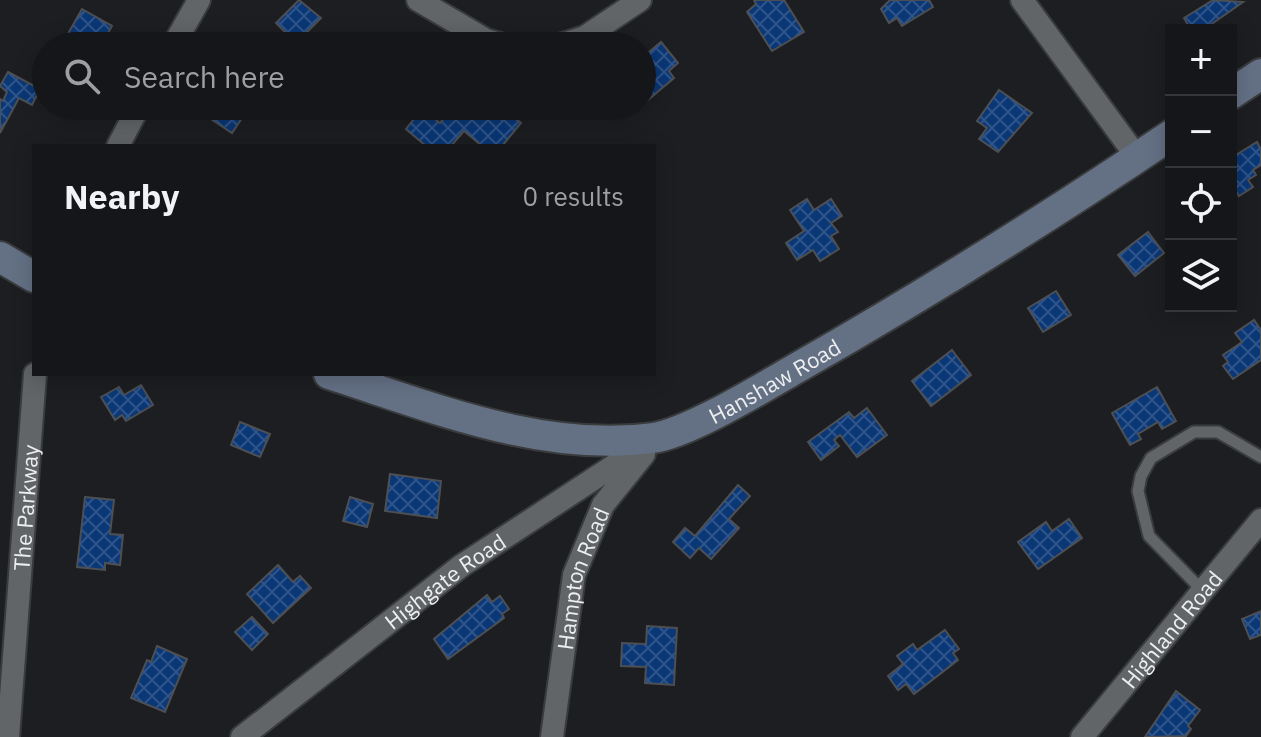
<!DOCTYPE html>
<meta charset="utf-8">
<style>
body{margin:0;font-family:"IBM Plex Sans",sans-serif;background:#222326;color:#f1f3f6}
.controls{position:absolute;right:24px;top:24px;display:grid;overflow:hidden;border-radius:0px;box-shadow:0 4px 20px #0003}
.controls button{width:72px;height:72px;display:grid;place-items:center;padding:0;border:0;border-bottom:2px solid #343538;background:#151619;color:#f1f3f6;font:40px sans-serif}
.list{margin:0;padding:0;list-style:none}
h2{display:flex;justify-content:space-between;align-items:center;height:104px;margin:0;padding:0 32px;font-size:34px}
h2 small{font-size:26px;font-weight:400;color:#9d9fa2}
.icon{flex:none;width:44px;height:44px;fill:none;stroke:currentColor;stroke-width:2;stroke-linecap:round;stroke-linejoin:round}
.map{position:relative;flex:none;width:1261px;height:737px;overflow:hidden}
.search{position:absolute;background:#151619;box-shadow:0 4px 20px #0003;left:32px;top:32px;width:624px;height:88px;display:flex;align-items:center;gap:20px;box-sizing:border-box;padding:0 28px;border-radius:44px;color:#9d9fa2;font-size:30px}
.panel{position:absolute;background:#151619;box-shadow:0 4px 20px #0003;left:32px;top:144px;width:624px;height:232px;border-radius:0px}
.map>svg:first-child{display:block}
.building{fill:url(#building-cross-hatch);stroke:#4d4f53;stroke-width:2}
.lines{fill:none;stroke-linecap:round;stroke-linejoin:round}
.lane-casing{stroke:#3a3b3d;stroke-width:15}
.street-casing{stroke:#3a3b3d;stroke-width:26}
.secondary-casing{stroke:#3a3b3d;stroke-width:34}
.lane{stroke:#626568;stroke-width:11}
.street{stroke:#626568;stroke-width:22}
.secondary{stroke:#647185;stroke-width:30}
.labels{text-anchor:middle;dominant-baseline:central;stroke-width:7;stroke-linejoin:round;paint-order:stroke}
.street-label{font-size:22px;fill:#edeef0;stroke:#070809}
</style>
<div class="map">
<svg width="1261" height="737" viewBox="0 0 1261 737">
<defs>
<pattern id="building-cross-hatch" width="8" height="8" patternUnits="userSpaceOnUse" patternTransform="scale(2)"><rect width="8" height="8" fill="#0a3776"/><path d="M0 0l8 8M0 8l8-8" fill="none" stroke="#2e548a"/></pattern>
</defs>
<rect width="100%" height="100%" fill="#1c1e21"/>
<g class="building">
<polygon points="299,0 321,18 296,43 276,23"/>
<polygon points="754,0 784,0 804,32 772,51 747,12 756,4"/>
<polygon points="890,0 929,0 933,7 902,26 897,18 889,23 881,9"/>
<polygon points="1213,0 1243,2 1203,30 1191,30 1184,18"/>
<polygon points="82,9 112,26 101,46 61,46"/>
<polygon points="661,42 678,63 669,71 674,78 642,105 642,58"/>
<polygon points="8,72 40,89 32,105 19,98 0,133 0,99 3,101 7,92 0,86"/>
<polygon points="999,90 1032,113 998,152 979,139 987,128 977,121"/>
<polygon points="212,106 250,106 232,133 205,115"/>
<polygon points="454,106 477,109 485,106 502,120 508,113 521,123 502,146 482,146 464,131 451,146 426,146 406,129 422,109 440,123"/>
<polygon points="1257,142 1261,150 1261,165 1253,170 1256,175 1248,180 1253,187 1239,196 1231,183 1231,158"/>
<polygon points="807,199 814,210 831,199 842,216 831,223 838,232 831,236 839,249 820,261 813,250 797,260 786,243 804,231 790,210"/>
<polygon points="1148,232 1164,253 1135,276 1118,255"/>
<polygon points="1056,291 1071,315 1043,332 1028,308"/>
<polygon points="1254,320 1261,330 1261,360 1233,379 1223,366 1228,362 1223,355 1242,342 1235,333"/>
<polygon points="952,350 971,375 931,406 912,381"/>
<polygon points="141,385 153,405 126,421 122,415 115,420 101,397 119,387 124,395"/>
<polygon points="1157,387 1176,421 1162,429 1158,422 1138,434 1141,439 1130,445 1112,413"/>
<polygon points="867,408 887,435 857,457 840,435 834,440 839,446 821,460 808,442 849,412 854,418"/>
<polygon points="240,422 270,434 260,457 231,445"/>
<polygon points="390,474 441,481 437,518 385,511"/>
<polygon points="738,485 750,496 729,519 739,528 711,559 699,548 690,558 673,542 685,528 695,536"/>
<polygon points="85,497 114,500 110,534 123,535 120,565 105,563 105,570 77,567"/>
<polygon points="350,497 373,504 367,527 343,521"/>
<polygon points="1069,519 1082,538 1038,569 1018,542 1046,522 1052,531"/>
<polygon points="278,565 293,582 300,576 311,588 273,623 247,594"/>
<polygon points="487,595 492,602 500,596 509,609 502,614 504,618 448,659 434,639"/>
<polygon points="1261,611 1261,635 1250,639 1242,619"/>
<polygon points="252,617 268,634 252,650 235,632"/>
<polygon points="647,626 677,628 674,685 645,683 646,667 621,666 622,643 646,644"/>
<polygon points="945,630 959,649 953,653 958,660 914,694 906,684 898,690 888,676 903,664 897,656 913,644 917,650"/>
<polygon points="157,646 187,659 165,712 131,698 147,660 151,662"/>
<polygon points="1176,691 1200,710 1188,726 1191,729 1186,736 1145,737"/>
</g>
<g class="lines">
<g class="lane-casing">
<polyline id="lane" points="1201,589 1149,536 1138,491 1141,476 1151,458 1194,432 1218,432 1261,457"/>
</g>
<g class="street-casing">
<g id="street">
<polyline points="418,0 486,40 507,46"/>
<polyline points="1022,0 1137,157"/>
<polyline points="173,46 199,0"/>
<polyline points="557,46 585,37 640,0"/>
<polyline points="118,146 139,106"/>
<path id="s1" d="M8,737L35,374"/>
<path id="s2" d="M242,737L461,566L656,438"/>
<path id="s3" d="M552,737L574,575L603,505L644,454"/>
<path id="s4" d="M1082,737L1261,520"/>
</g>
</g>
<g class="secondary-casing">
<g id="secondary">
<polyline points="1231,94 1261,74"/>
<polyline points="0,257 34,277"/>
<path id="s5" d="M329,374C432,407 543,453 653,438C689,433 762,388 795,369C923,296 1049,217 1171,135"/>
</g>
</g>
<use href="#lane" class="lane"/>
<use href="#street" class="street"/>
<use href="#secondary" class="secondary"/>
</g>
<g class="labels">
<g class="street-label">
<text stroke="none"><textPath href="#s5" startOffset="468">Hanshaw Road</textPath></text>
<text stroke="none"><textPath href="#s1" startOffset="230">The Parkway</textPath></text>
<text stroke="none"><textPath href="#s3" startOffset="162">Hampton Road</textPath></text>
<text stroke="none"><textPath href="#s2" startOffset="256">Highgate Road</textPath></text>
<text stroke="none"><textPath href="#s4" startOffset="140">Highland Road</textPath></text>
</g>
</g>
</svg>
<div class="controls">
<button>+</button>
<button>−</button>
<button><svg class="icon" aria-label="locate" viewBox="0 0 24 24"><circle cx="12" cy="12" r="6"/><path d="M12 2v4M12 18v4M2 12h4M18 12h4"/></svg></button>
<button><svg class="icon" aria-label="layers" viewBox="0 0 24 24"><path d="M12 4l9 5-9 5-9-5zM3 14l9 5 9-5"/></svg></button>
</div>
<div class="search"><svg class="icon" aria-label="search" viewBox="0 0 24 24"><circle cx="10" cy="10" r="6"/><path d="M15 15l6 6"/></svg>Search here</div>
<section class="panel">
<h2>Nearby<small>0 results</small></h2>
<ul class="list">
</ul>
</section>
</div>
